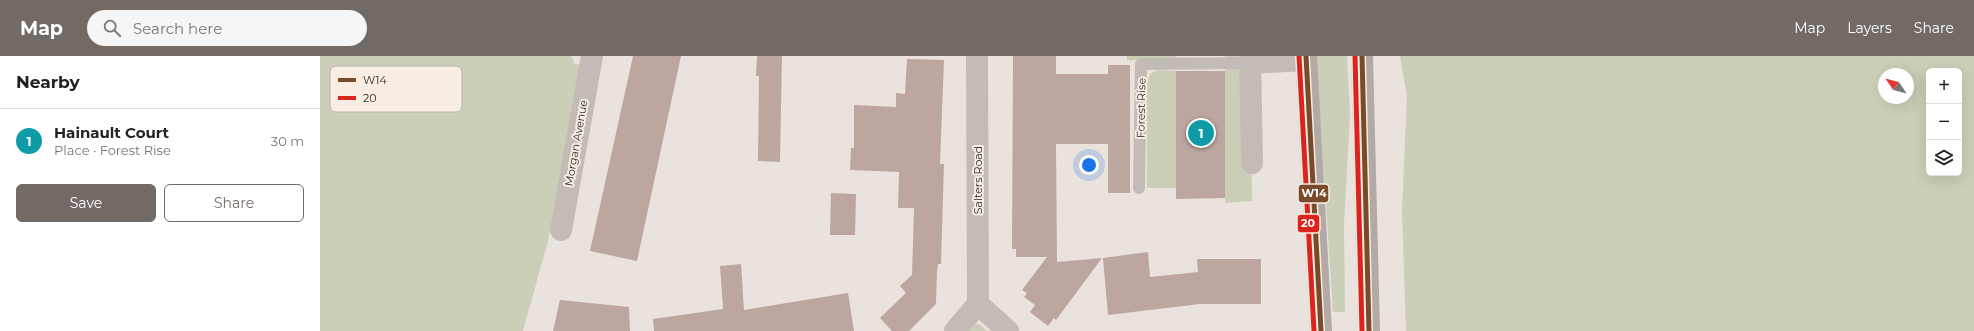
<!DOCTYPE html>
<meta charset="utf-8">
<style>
body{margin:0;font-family:Montserrat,sans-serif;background:#f6f6f6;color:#222}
.controls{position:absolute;right:12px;top:12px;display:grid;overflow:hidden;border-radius:6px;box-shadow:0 4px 16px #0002}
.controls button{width:36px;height:36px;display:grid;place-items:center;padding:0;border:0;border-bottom:1px solid #e0e0e0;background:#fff;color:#222;font:20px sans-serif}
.compass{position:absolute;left:1558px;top:12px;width:36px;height:36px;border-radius:50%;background:#fff;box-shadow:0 4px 16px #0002;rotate:305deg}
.you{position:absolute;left:769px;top:109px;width:14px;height:14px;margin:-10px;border:3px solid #fff;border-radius:50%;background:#1a73e8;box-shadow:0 0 0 6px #1a73e833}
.badge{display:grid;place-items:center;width:26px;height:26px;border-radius:50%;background:#726a65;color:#fff;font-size:13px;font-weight:700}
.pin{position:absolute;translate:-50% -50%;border:2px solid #fff;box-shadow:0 1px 4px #0006}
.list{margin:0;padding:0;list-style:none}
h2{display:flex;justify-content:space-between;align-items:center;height:52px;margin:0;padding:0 16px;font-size:17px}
h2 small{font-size:13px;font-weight:400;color:#767676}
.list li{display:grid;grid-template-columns:26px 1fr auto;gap:12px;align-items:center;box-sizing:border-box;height:64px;padding:0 16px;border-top:1px solid #e0e0e0}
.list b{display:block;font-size:15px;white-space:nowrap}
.list p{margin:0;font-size:13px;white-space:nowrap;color:#767676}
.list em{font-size:13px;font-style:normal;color:#767676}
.actions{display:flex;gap:8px;padding:12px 16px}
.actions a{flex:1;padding:9px 0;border:1px solid #726a65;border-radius:6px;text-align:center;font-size:14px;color:#726a65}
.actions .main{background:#726a65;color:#fff}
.icon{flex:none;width:22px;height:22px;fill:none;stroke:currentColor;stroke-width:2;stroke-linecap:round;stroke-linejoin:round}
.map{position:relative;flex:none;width:1654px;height:275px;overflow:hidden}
header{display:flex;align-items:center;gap:24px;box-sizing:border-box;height:56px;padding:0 20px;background:#726a65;color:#fff}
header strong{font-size:19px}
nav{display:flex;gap:22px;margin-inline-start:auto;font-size:14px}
.search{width:280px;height:36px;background:#f6f6f6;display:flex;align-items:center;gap:10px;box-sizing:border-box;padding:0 14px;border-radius:22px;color:#767676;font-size:15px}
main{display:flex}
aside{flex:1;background:#fff}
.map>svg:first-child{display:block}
.green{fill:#cbcfb7;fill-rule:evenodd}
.building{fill:#bda69f}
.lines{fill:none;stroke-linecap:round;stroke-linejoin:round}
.lane{stroke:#c3bcb6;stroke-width:12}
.street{stroke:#c3bcb6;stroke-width:22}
.primary{stroke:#b1aaa6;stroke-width:22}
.bus-1-casing{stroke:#f8ede3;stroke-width:8}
.bus-2-casing{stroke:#f8ede3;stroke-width:8}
.bus-1{stroke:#7a4b2a;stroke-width:5}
.bus-2{stroke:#dc241f;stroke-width:5}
.labels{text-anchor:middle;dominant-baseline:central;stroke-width:4;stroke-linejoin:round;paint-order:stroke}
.street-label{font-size:11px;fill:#322925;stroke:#f8ede3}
.key{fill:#f8ede3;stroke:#bdb2aa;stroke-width:1}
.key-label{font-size:11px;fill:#322925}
.line-badge{stroke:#f8ede3;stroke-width:1.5}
.badge-label{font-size:11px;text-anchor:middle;font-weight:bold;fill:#fff}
</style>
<header>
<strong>Map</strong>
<div class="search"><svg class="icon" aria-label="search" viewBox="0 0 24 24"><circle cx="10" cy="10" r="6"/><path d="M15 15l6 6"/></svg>Search here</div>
<nav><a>Map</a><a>Layers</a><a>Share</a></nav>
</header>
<main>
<aside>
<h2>Nearby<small></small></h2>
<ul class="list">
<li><span class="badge" style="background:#0f9aa8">1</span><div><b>Hainault Court</b><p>Place · Forest Rise</p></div><em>30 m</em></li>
</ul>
<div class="actions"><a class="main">Save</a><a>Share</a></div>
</aside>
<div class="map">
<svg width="1654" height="275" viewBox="0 0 1654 275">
<rect width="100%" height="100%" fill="#eae3dd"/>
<g class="green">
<polygon points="0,0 251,0 255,8 261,9 228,185 203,275 0,275"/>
<polygon points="807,0 856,0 856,5 807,4"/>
<polygon points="905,0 930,0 932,145 905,147"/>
<polygon points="996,0 1027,0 1030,60 1024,168 1025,256 1013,256"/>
<path d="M1080,0H1654V275H1086L1082,154L1087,40ZM1609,15H1639V117H1609ZM1564,18H1588V42H1564Z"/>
<polygon points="837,14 856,15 856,132 827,132 827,27 830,18"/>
<polygon points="659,268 667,275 649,275 655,269"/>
</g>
<g class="building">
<polygon points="313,0 361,0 317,205 270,195"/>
<polygon points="437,0 462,0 460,106 438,105 439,20 436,20"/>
<polygon points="693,0 736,0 736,18 788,18 788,9 810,9 810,137 788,137 788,88 736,88 737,206 782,202 736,264 734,262 728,270 710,256 715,249 704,241 707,237 702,234 727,201 696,201 696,193 692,193"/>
<polygon points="587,3 624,4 620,108 624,108 621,208 618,208 617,215 616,248 589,275 572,275 560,262 586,237 580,230 592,219 594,152 578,152 579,116 530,114 531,92 534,92 534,49 576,51 576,37 585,38"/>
<polygon points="856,15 905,15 905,142 856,143"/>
<polygon points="511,137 536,138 535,179 510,179"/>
<polygon points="828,196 830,221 878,216 877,203 941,203 941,248 880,248 788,259 783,202"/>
<polygon points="421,208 424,254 528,237 534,275 334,275 333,263 403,253 400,210"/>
<polygon points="240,244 309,251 310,275 233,275"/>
</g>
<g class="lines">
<polyline class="lane" points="819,132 821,8 930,7"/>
<g class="street">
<polyline points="930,0 932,107"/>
<polyline points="930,7 986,4"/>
<polyline points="241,174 272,0"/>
<polyline points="658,248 688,275"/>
<polyline points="635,275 658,248 657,0"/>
</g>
<g class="primary">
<polyline points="986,0 1001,275"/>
<polyline points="1042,0 1049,275"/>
</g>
<g class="bus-1-casing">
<g id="bus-1">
<polyline points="986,0 1001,275"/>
<polyline points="1042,0 1049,275"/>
</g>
</g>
<g class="bus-2-casing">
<g id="bus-2">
<polyline points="979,0 994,275"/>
<polyline points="1035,0 1042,275"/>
</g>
</g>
<use href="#bus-1" class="bus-1"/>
<use href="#bus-2" class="bus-2"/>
</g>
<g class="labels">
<g class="street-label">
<text transform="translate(821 52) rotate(-89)">Forest Rise</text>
<text transform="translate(256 87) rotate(-80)">Morgan Avenue</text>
<text transform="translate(658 124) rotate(-90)">Salters Road</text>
</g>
</g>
<rect x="10" y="10" width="132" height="46" rx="6" class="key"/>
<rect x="18" y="22" width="18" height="4" fill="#7a4b2a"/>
<rect x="18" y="40" width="18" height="4" fill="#dc241f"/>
<g class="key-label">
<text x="43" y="28">W14</text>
<text x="43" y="46">20</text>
</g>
<g class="line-badge">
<rect x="978" y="128" width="31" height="19" rx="4" fill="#7a4b2a"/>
<rect x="977" y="158" width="23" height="19" rx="4" fill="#dc241f"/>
</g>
<g class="badge-label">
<text x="994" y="141">W14</text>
<text x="988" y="171">20</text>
</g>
</svg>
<div class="controls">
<button>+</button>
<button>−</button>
<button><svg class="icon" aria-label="layers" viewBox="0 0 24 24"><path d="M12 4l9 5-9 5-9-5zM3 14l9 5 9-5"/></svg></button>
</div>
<svg class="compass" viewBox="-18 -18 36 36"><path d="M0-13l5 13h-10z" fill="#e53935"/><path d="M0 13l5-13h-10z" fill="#767676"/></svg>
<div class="you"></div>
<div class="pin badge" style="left:881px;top:77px;background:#0f9aa8">1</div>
</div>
</main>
